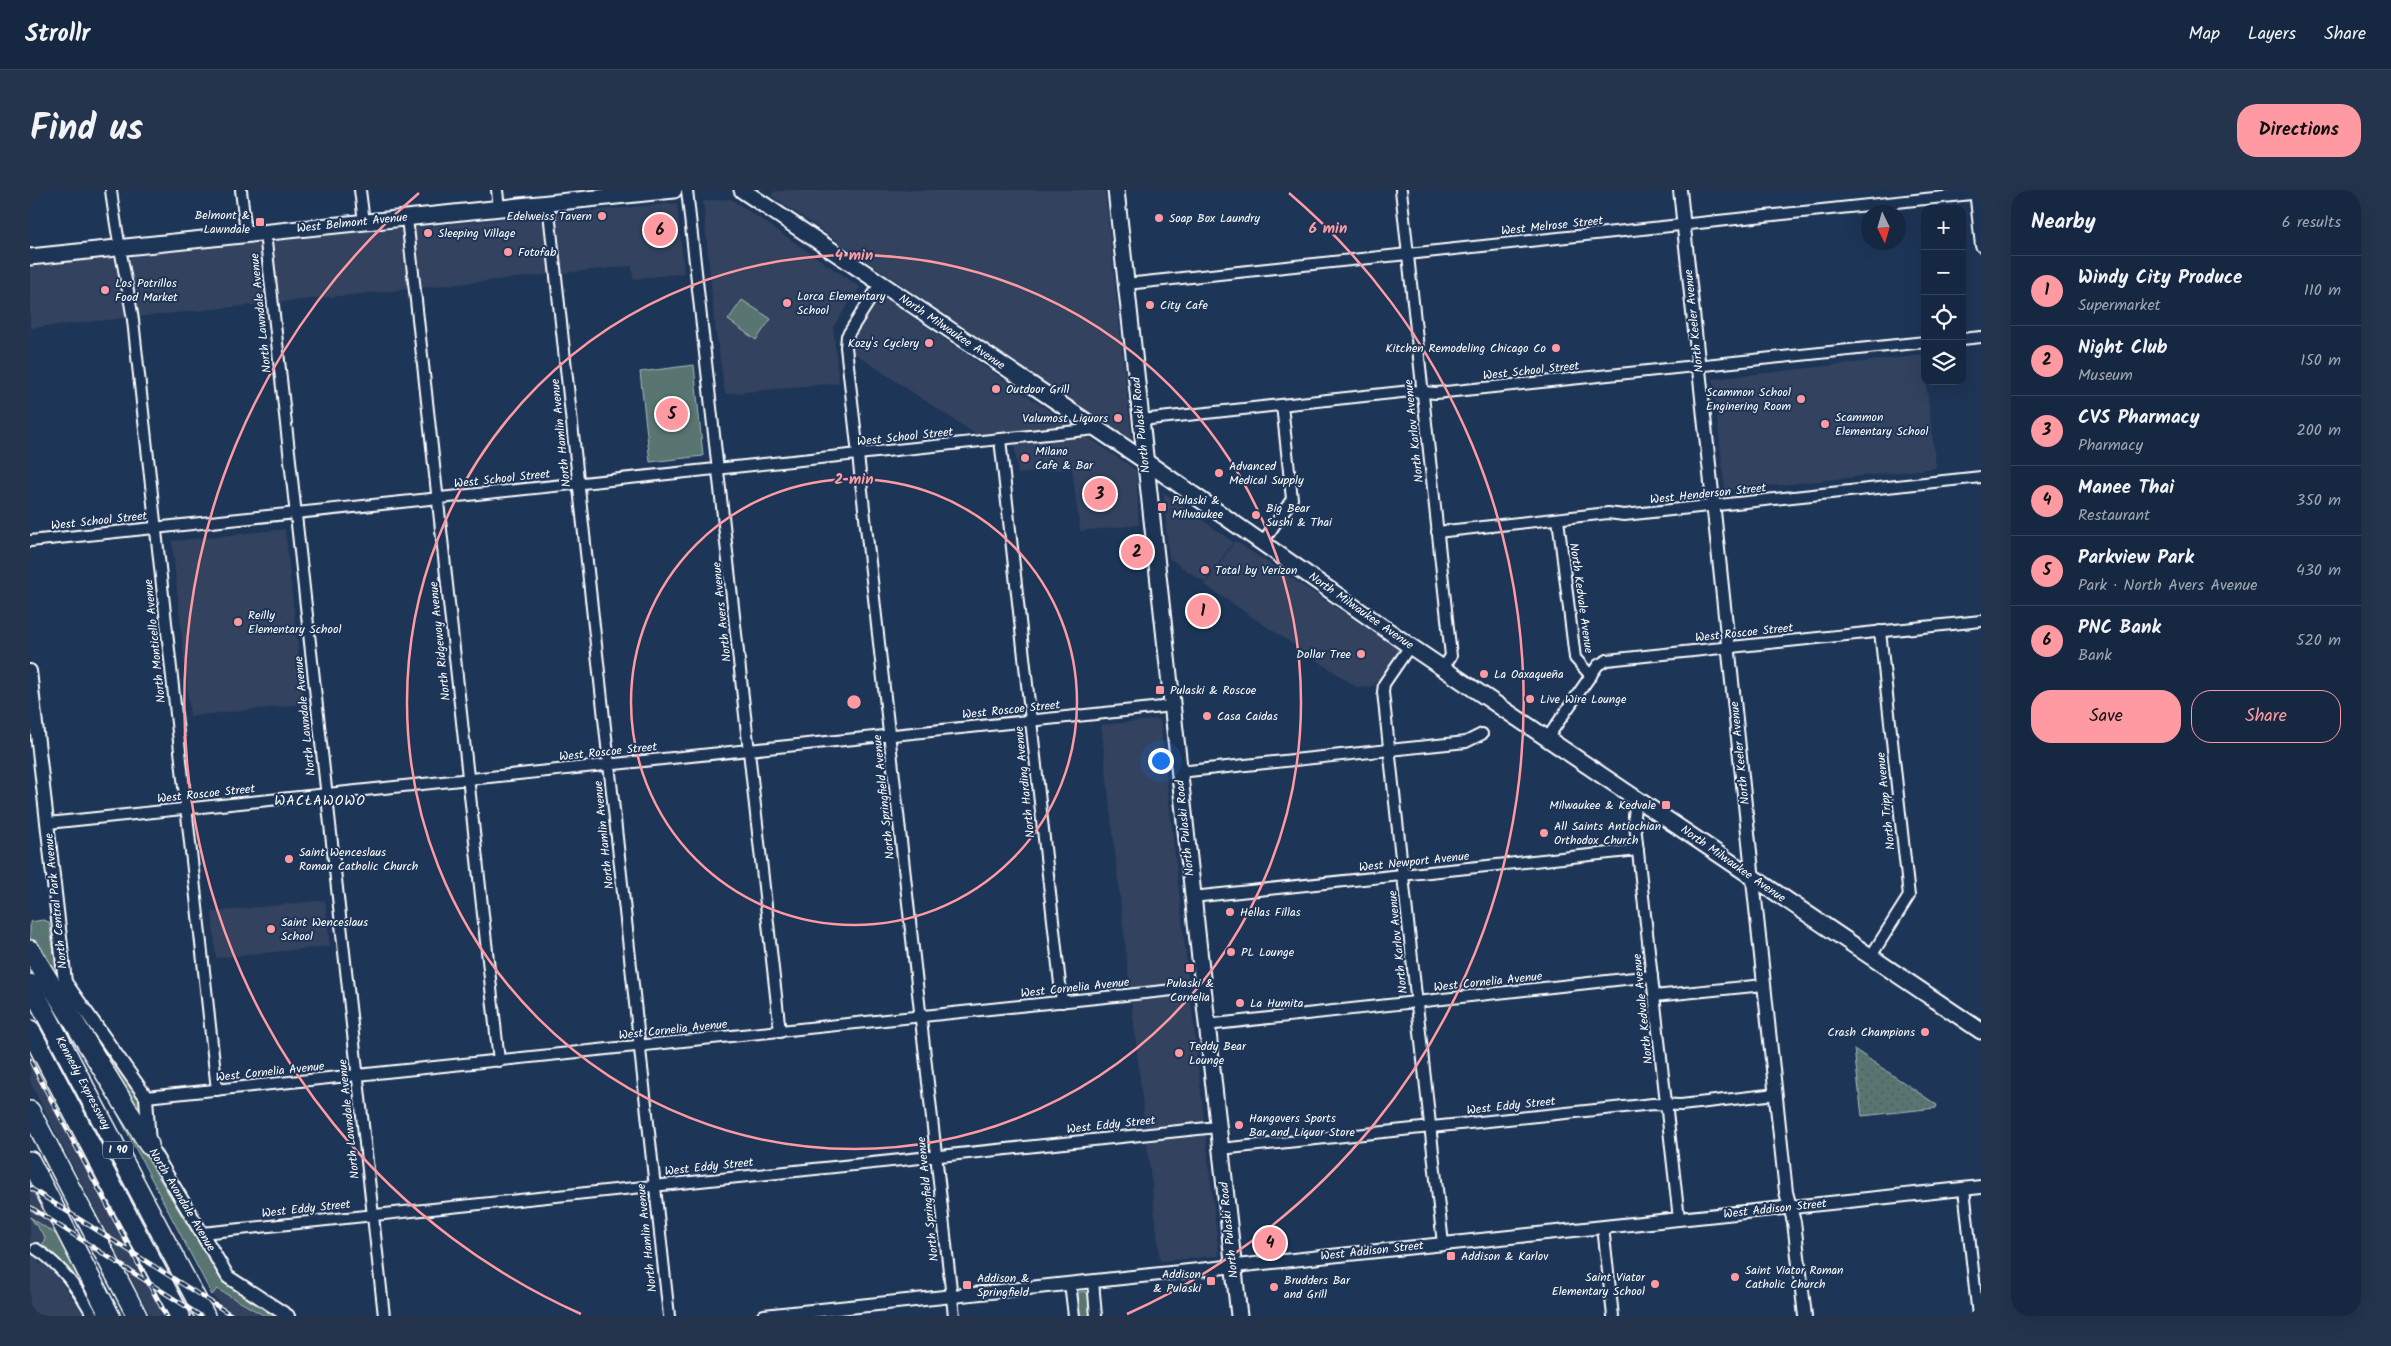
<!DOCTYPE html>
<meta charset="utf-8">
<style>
body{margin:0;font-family:Kalam,sans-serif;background:#23344c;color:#f1f3f6}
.controls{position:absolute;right:15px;top:15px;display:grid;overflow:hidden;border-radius:10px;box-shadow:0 5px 20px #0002}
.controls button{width:45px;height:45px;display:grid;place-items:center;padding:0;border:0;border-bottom:1px solid #35445a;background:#162841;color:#f1f3f6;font:25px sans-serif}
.compass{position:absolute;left:1831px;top:15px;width:45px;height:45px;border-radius:50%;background:#162841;box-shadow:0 5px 20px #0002;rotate:175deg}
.you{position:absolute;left:1130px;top:570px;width:18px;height:18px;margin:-12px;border:4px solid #fff;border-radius:50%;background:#1a73e8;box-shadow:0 0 0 8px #1a73e833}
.badge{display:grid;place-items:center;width:32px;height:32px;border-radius:50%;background:#ff9aa2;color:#111;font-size:16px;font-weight:700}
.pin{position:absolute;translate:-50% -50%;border:2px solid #fff;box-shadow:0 1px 5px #0006}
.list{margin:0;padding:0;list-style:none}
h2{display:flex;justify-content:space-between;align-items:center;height:65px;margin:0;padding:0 20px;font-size:21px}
h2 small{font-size:16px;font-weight:400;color:#9ea6b1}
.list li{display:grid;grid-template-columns:32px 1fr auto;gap:15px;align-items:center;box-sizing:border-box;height:70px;padding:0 20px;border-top:1px solid #35445a}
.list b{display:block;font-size:19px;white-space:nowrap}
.list p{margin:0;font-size:16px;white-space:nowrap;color:#9ea6b1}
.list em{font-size:16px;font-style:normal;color:#9ea6b1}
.actions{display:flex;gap:10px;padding:15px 20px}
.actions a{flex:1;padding:11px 0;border:1px solid #ff9aa2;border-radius:20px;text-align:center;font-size:18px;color:#ff9aa2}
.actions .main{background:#ff9aa2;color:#111}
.icon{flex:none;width:28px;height:28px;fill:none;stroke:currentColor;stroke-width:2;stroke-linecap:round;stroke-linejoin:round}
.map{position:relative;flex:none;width:1951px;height:1126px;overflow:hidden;border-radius:20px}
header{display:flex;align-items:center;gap:30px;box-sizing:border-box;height:70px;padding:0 25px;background:#162841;border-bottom:1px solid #35445a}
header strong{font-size:24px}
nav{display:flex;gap:28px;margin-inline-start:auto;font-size:18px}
.intro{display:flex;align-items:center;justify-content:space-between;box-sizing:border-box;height:120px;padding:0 30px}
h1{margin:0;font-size:35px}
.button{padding:12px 22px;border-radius:20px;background:#ff9aa2;color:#111;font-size:18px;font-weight:700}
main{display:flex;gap:30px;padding:0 30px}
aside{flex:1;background:#162841;border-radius:20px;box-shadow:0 5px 20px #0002}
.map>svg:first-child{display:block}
.built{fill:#33435f}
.green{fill:#587572;stroke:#acbab8}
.garden{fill:url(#garden-dots);stroke:#acbab8}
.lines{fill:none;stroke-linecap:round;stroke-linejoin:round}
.minor-casing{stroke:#fff;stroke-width:14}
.tertiary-casing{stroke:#fff;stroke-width:16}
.secondary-casing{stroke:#fff;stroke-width:19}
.motorway-casing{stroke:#fff;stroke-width:22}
.minor{stroke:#1d3557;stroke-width:10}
.tertiary{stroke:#1d3557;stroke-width:12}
.secondary{stroke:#1d3557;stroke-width:15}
.motorway{stroke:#1d3557;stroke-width:19}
.rail-casing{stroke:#fff;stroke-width:4.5}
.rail{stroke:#1d3557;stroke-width:2.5;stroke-dasharray:8;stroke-linecap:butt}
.ring{fill:none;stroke:#ff9aa2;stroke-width:2.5}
.poi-dot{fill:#ff9aa2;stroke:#1d3557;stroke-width:2}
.labels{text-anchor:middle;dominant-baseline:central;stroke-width:4;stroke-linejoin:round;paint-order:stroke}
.shield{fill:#1d3557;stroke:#bbc2cd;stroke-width:1}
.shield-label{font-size:11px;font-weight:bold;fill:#fff}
.poi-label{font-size:12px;fill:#fff;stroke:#1d3557;text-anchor:start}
.street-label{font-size:12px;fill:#fff;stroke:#1d3557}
.neighbourhood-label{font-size:14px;letter-spacing:1px;fill:#fff;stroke:#1d3557}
.centre{fill:#ff9aa2;stroke:#1d3557;stroke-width:2.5}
.ring-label{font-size:15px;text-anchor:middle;font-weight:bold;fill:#ff9aa2;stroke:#1d3557;stroke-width:4;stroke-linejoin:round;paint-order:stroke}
</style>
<header>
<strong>Strollr</strong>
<nav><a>Map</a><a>Layers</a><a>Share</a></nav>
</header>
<div class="intro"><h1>Find us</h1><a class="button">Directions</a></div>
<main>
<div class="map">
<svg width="1951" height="1126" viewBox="0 0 1951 1126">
<defs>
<pattern id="garden-dots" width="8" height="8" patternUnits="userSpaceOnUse" patternTransform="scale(1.25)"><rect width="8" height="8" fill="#587572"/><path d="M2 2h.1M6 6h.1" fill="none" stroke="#515e5d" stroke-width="1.8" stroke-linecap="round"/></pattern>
</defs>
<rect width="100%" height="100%" fill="#1d3557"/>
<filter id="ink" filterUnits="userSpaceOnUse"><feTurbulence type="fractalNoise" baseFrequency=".02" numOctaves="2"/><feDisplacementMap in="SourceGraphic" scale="10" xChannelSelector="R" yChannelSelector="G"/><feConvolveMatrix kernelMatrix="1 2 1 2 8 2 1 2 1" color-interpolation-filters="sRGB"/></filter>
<g filter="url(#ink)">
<g class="built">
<polygon points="758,0 1075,0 1102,253 742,6 743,2"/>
<polygon points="701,9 830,97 803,137 809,193 695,204 684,129 673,11"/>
<polygon points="647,13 654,83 603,89 602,76 0,138 0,77 225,52"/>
<polygon points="847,103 1106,280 1109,335 1050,341 1042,278 988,284 984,249 957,252 818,159 817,154"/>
<polygon points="1893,165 1906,278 1695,301 1683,189"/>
<polygon points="1133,302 1203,352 1175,393 1139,368"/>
<polygon points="255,339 274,514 160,526 142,351"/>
<polygon points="1205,351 1369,459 1344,496 1328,498 1175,395"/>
<polygon points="1130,529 1189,1066 1130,1071 1071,535"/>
<polygon points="295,710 300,756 186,768 182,722"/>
<polygon points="0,860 103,1058 140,1126 121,1126 75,1040 0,892"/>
<polygon points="0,993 24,1043 0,1027"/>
<polygon points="0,1029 6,1033 15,1047 8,1074 17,1073 56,1126 0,1126"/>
<polygon points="187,1099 235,1126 196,1126 190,1113 182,1105"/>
</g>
<g class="green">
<polygon points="712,110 741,129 726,150 698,130"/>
<polygon points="664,175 673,266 620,272 610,182"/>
<polygon points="13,730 19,732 29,796 0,749 0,732"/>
<polygon points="60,840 110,906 112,930 57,842"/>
<polygon points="60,871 100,941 192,1091 242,1124 242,1126 235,1126 187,1099 182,1105"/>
<polygon points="0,1027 30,1047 65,1116 35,1076 12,1057 15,1047"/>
<polygon points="1055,1101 1060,1106 1062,1126 1047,1126 1046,1106 1047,1103"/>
</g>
<polygon class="garden" points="1824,859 1907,915 1906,918 1832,926"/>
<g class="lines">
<g class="minor-casing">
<g id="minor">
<path d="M81,0C86,44 96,86 103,130L187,900"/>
<polyline points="211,0 216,44"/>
<polyline points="330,0 334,32"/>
<polyline points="467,0 469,18"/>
<polyline points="657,0 750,842"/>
<polyline points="1371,0 1421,466 1413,478"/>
<polyline points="1945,0 1951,56"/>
<polyline points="518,13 639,1126"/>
<polyline points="377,28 469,871"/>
<polyline points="235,43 354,1126"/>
<polyline points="850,94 817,146 816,157 924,1126"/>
<polyline points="1096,94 1951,3"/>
<polyline points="1932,149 1951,147"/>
<polyline points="1111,230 1381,201 1406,203 1895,152"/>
<polyline points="970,249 1032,812"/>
<polyline points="1528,329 1545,468 1561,486"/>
<polyline points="1407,342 1578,323 1594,325 1951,287"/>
<polyline points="0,351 1066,239"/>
<polyline points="1233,352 1262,309 1252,215"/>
<polyline points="1380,456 1354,494 1353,502 1413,1054"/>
<polyline points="1518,547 1568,475 1577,470 1951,431"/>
<polyline points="1149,582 1436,552 1452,544"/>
<polyline points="1606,606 1604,626 1649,1029"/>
<polyline points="18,633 1142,516"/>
<polyline points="1162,707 1608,660"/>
<polyline points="1841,766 1879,706 1850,441"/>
<polyline points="1624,806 1734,795"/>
<polyline points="1176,835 1622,786"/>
<polyline points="116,907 1172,797"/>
<polyline points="1190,959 1623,914 1651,915 1746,904"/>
<polyline points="1934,999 1948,1126"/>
<polyline points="1573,1037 1583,1126"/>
<polyline points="172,1043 1187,937"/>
<path d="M6,1059C30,1074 49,1100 63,1126"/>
<polyline points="1063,1091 1066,1126"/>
<polyline points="1040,1093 1044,1126"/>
</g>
</g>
<g class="tertiary-casing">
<g id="tertiary">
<polyline points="1650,0 1756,1002 1764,1032 1775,1126"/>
<polyline points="0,481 35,792 116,907 119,955 198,1087 258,1126"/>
<polyline points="734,1126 1951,997"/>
</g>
</g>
<g class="secondary-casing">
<g id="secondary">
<polyline points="712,0 1115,271 1380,456 1951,841"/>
<polyline points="1086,0 1209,1126"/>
<polyline points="0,67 644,0"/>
</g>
</g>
<g class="motorway-casing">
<g id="motorway">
<polyline points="0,760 119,955"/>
<polyline points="0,794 175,1126"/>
<polyline points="0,840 150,1126"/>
<polyline points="0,921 107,1126"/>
<polyline points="0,971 80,1126"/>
</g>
</g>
<use href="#minor" class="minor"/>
<use href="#tertiary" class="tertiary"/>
<use href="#secondary" class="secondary"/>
<use href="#motorway" class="motorway"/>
<g class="rail-casing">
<g id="rail">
<polyline points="0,870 136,1126"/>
<polyline points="0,998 203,1126"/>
<polyline points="0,1017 171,1126"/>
</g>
</g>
<use href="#rail" class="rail"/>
</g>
</g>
<g class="ring">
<circle cx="824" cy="512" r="223"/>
<circle cx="824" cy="512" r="447"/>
<path d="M551 1124A670 670 0 0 1 389 3M1259 3A670 670 0 0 1 1097 1124"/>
</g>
<g class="poi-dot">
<circle cx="572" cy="26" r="5"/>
<circle cx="1129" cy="28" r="5"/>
<rect x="225" y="27" width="10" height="10" rx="2.5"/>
<circle cx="398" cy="43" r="5"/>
<circle cx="478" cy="62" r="5"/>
<circle cx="75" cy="100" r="5"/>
<circle cx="757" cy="113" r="5"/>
<circle cx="1120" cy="115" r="5"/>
<circle cx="899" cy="153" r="5"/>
<circle cx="1526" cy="158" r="5"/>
<circle cx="966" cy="199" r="5"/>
<circle cx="1771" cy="209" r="5"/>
<circle cx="1088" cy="228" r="5"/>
<circle cx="1795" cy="234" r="5"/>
<circle cx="995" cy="268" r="5"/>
<circle cx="1189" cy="283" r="5"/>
<rect x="1127" y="312" width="10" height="10" rx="2.5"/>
<circle cx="1226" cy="325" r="5"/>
<circle cx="1175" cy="380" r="5"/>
<circle cx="208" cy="432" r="5"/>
<circle cx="1331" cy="464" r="5"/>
<circle cx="1454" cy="484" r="5"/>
<rect x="1125" y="495" width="10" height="10" rx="2.5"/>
<circle cx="1500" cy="509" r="5"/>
<circle cx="1177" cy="526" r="5"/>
<rect x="1631" y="610" width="10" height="10" rx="2.5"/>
<circle cx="1514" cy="643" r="5"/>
<circle cx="259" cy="669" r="5"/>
<circle cx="1200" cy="722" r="5"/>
<circle cx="241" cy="739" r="5"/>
<circle cx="1201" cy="762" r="5"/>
<rect x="1155" y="773" width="10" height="10" rx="2.5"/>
<circle cx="1210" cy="813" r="5"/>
<circle cx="1895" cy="842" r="5"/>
<circle cx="1149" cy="863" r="5"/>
<circle cx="1209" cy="935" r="5"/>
<rect x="1416" y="1061" width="10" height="10" rx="2.5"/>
<circle cx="1705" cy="1087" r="5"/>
<rect x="1176" y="1086" width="10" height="10" rx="2.5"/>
<circle cx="1625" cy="1094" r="5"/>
<rect x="932" y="1090" width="10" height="10" rx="2.5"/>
<circle cx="1244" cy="1097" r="5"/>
</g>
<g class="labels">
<rect class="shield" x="73" y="951.5" width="30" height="17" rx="4"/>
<g class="shield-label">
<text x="88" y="960">I 90</text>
</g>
<g class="poi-label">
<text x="220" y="25" text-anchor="end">Belmont &amp;<tspan x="220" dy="14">Lawndale</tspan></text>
<text x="562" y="26" text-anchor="end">Edelweiss Tavern</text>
<text x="1139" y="28">Soap Box Laundry</text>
<text x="408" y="43">Sleeping Village</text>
<text x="488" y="62">Fotofab</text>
<text x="85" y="93">Los Potrillos<tspan x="85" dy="14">Food Market</tspan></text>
<text x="767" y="106">Lorca Elementary<tspan x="767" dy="14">School</tspan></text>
<text x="1130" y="115">City Cafe</text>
<text x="889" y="153" text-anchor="end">Kozy's Cyclery</text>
<text x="1516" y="158" text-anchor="end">Kitchen Remodeling Chicago Co</text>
<text x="976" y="199">Outdoor Grill</text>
<text x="1761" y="202" text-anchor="end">Scammon School<tspan x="1761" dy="14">Enginering Room</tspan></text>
<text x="1805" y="227">Scammon<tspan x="1805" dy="14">Elementary School</tspan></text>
<text x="1078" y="228" text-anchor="end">Valumost Liquors</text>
<text x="1005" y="261">Milano<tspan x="1005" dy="14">Cafe &amp; Bar</tspan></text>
<text x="1199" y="276">Advanced<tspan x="1199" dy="14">Medical Supply</tspan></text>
<text x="1142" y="310">Pulaski &amp;<tspan x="1142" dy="14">Milwaukee</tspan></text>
<text x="1236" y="318">Big Bear<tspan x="1236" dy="14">Sushi &amp; Thai</tspan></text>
<text x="1185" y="380">Total by Verizon</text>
<text x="218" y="425">Reilly<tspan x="218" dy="14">Elementary School</tspan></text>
<text x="1321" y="464" text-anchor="end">Dollar Tree</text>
<text x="1464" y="484">La Oaxaqueña</text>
<text x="1140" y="500">Pulaski &amp; Roscoe</text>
<text x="1510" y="509">Live Wire Lounge</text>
<text x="1187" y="526">Casa Caidas</text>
<text x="1626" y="615" text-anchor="end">Milwaukee &amp; Kedvale</text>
<text x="1524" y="636">All Saints Antiochian<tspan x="1524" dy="14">Orthodox Church</tspan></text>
<text x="269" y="662">Saint Wenceslaus<tspan x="269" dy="14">Roman Catholic Church</tspan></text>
<text x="1210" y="722">Hellas Fillas</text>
<text x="251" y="732">Saint Wenceslaus<tspan x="251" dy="14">School</tspan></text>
<text x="1211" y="762">PL Lounge</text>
<text x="1160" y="793" text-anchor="middle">Pulaski &amp;<tspan x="1160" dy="14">Cornelia</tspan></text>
<text x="1220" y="813">La Humita</text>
<text x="1885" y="842" text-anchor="end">Crash Champions</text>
<text x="1159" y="856">Teddy Bear<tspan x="1159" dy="14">Lounge</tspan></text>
<text x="1219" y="928">Hangovers Sports<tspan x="1219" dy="14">Bar and Liquor Store</tspan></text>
<text x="1431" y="1066">Addison &amp; Karlov</text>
<text x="1715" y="1080">Saint Viator Roman<tspan x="1715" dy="14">Catholic Church</tspan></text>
<text x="1171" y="1084" text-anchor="end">Addison<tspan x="1171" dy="14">&amp; Pulaski</tspan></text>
<text x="1615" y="1087" text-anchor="end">Saint Viator<tspan x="1615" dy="14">Elementary School</tspan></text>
<text x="947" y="1088">Addison &amp;<tspan x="947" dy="14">Springfield</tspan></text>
<text x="1254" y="1090">Brudders Bar<tspan x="1254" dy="14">and Grill</tspan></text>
</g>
<g class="street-label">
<text transform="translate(322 33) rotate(-6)">West Belmont Avenue</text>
<text transform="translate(1522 36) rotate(-6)">West Melrose Street</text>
<text transform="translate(231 123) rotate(-96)">North Lawndale Avenue</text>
<text transform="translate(1664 131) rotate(-96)">North Keeler Avenue</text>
<text transform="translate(922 142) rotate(34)">North Milwaukee Avenue</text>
<text transform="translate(1501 181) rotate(-6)">West School Street</text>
<text transform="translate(1111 235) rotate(-96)">North Pulaski Road</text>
<text transform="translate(1384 241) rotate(-96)">North Karlov Avenue</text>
<text transform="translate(531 243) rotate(-96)">North Hamlin Avenue</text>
<text transform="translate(875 247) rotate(-6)">West School Street</text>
<text transform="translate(472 289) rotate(-6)">West School Street</text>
<text transform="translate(1678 304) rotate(-6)">West Henderson Street</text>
<text transform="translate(69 331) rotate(-6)">West School Street</text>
<text transform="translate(1551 408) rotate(82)">North Kedvale Avenue</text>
<text transform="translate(1331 421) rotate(35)">North Milwaukee Avenue</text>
<text transform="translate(692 422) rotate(-96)">North Avers Avenue</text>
<text transform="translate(1714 443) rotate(-6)">West Roscoe Street</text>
<text transform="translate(125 451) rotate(-96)">North Monticello Avenue</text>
<text transform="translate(410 451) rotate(-96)">North Ridgeway Avenue</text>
<text transform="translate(981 520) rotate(-6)">West Roscoe Street</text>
<text transform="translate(275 526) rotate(-96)">North Lawndale Avenue</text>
<text transform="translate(578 562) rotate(-6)">West Roscoe Street</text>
<text transform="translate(1710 563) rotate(-96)">North Keeler Avenue</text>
<text transform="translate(995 592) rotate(-96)">North Harding Avenue</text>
<text transform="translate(176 604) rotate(-6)">West Roscoe Street</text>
<text transform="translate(854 607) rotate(-96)">North Springfield Avenue</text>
<text transform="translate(1856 611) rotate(-96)">North Tripp Avenue</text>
<text transform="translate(1155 638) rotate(-96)">North Pulaski Road</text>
<text transform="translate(574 645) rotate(-96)">North Hamlin Avenue</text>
<text transform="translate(1384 672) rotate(-6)">West Newport Avenue</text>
<text transform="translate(1703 674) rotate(35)">North Milwaukee Avenue</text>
<text transform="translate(26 711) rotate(-96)">North Central Park Avenue</text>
<text transform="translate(1368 752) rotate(-96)">North Karlov Avenue</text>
<text transform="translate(1458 792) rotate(-6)">West Cornelia Avenue</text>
<text transform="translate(1045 798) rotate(-6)">West Cornelia Avenue</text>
<text transform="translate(1613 819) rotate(-96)">North Kedvale Avenue</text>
<text transform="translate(643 840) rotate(-6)">West Cornelia Avenue</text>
<text transform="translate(240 882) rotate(-6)">West Cornelia Avenue</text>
<text transform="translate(53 893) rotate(62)">Kennedy Expressway</text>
<text transform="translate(1481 916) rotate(-6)">West Eddy Street</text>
<text transform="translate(319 929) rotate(-96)">North Lawndale Avenue</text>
<text transform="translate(1081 935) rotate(-6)">West Eddy Street</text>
<text transform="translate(679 977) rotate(-6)">West Eddy Street</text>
<text transform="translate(898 1009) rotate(-96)">North Springfield Avenue</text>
<text transform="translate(152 1010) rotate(59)">North Avondale Avenue</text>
<text transform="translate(276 1019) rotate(-6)">West Eddy Street</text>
<text transform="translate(1745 1019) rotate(-6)">West Addison Street</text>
<text transform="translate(1199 1040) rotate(-96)">North Pulaski Road</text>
<text transform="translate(617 1048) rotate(-96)">North Hamlin Avenue</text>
<text transform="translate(1342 1061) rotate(-6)">West Addison Street</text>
</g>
<g class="neighbourhood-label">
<text x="290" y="611">WACŁAWOWO</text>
</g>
</g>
<circle cx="824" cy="512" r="8" class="centre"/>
<g class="ring-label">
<text x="1298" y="43">6 min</text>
<text x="824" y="70">4 min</text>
<text x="824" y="294">2 min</text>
</g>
</svg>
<div class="controls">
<button>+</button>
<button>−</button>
<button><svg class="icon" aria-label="locate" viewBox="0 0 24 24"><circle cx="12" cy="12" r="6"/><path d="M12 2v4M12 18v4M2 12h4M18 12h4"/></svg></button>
<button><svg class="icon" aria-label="layers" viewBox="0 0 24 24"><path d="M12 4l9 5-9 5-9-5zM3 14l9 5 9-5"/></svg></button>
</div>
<svg class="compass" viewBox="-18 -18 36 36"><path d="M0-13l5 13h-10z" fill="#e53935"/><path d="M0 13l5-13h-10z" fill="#9ea6b1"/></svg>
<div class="you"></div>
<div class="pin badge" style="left:1173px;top:421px">1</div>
<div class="pin badge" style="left:1107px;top:362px">2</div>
<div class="pin badge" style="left:1070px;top:304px">3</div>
<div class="pin badge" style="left:1240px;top:1053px">4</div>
<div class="pin badge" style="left:642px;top:224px">5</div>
<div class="pin badge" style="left:630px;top:40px">6</div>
</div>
<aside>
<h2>Nearby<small>6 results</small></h2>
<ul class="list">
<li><span class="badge">1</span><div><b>Windy City Produce</b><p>Supermarket</p></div><em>110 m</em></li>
<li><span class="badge">2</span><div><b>Night Club</b><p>Museum</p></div><em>150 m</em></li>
<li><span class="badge">3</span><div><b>CVS Pharmacy</b><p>Pharmacy</p></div><em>200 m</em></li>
<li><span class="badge">4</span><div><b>Manee Thai</b><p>Restaurant</p></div><em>350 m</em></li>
<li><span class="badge">5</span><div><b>Parkview Park</b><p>Park · North Avers Avenue</p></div><em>430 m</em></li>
<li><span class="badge">6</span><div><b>PNC Bank</b><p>Bank</p></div><em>520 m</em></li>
</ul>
<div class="actions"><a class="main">Save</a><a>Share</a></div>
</aside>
</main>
